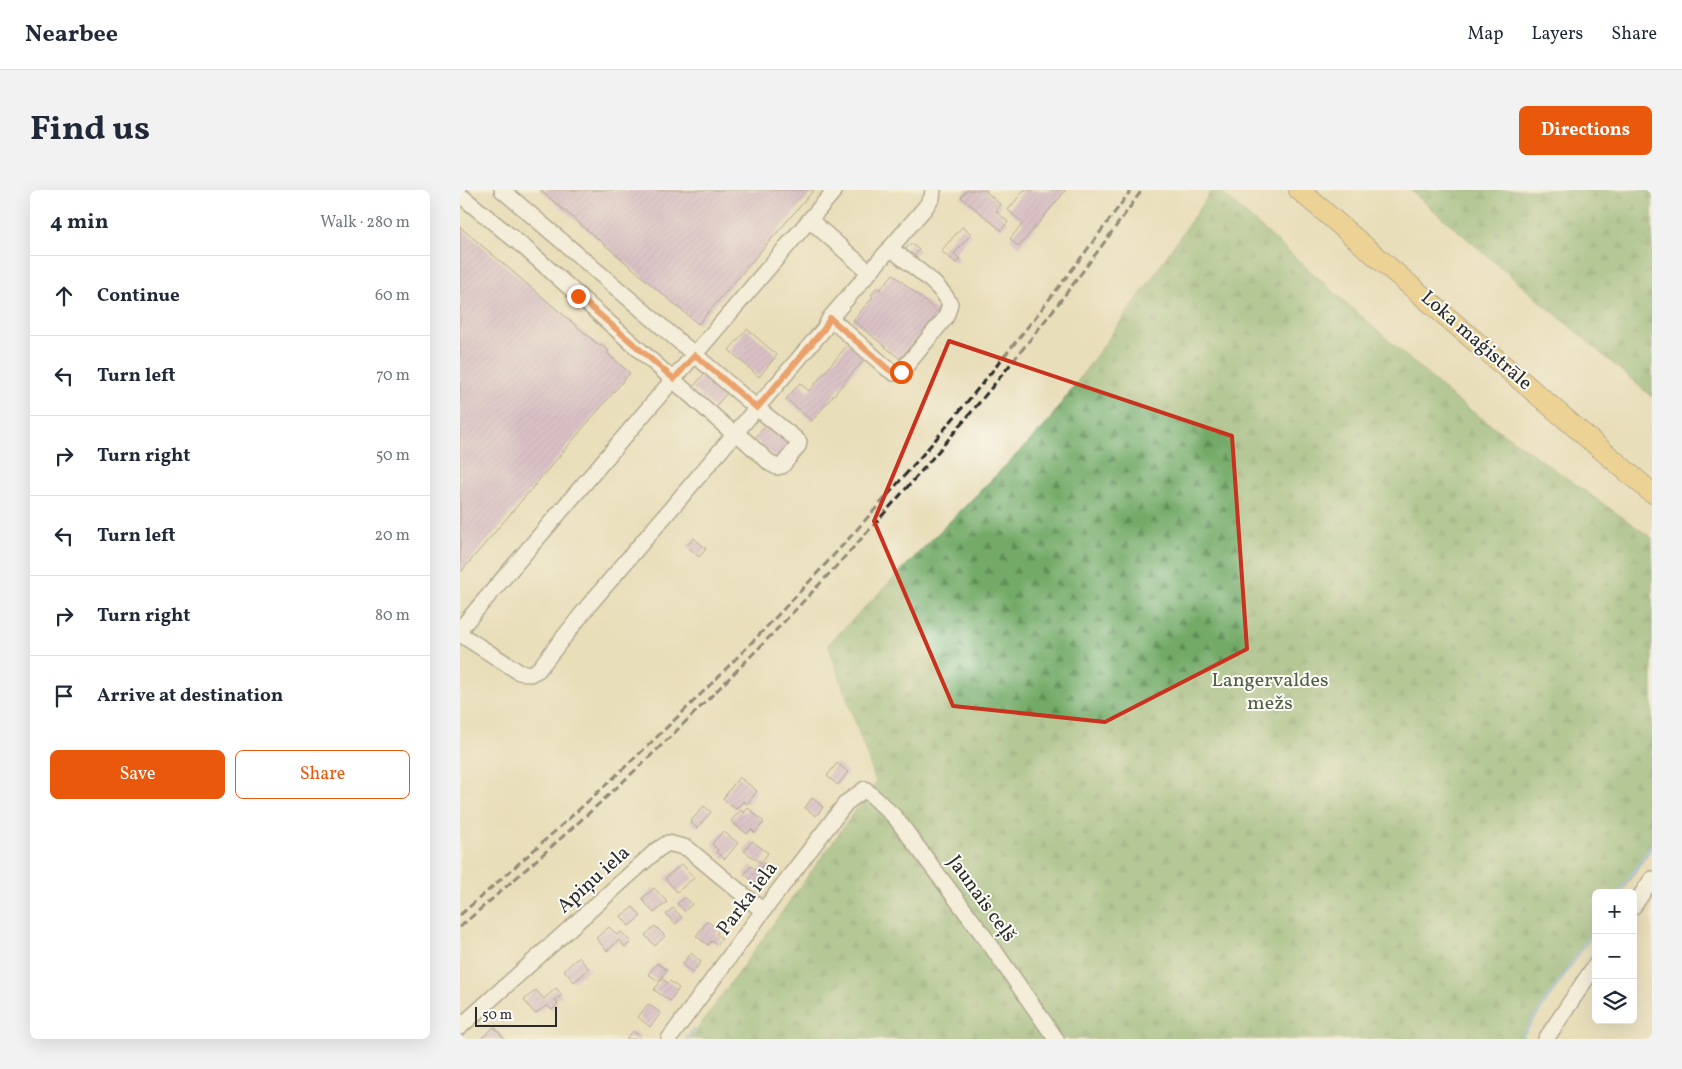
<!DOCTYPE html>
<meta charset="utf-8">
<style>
body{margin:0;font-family:Vollkorn,serif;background:#f2f2f3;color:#1f2937}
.controls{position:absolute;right:15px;bottom:15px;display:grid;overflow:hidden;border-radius:8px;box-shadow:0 5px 20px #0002}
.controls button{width:45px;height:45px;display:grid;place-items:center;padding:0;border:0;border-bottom:1px solid #e0e1e3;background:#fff;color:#1f2937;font:25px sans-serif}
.scale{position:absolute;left:15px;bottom:12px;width:82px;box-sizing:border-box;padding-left:5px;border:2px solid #2b2b2b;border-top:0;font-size:14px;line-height:18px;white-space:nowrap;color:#2b2b2b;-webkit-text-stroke:4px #fdfcf7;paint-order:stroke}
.stop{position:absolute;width:15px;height:15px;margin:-11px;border:4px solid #ea580c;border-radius:50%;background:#fff}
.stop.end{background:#ea580c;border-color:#fff;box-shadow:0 1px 5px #0008}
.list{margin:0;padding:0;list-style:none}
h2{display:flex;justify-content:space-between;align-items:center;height:65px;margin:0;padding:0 20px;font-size:21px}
h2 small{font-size:16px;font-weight:400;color:#747a83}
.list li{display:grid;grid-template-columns:32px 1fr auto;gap:15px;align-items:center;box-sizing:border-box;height:80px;padding:0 20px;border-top:1px solid #e0e1e3}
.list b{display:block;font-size:19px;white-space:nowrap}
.list em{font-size:16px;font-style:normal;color:#747a83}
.actions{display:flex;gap:10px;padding:15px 20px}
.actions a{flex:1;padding:11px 0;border:1px solid #ea580c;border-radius:8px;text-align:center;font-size:18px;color:#ea580c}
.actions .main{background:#ea580c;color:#fff}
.icon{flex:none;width:28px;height:28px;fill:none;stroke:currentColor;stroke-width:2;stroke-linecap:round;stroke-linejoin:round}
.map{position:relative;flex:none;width:1192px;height:849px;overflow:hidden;border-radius:8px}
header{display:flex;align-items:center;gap:30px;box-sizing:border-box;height:70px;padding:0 25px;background:#fff;border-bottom:1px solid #e0e1e3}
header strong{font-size:24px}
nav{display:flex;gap:28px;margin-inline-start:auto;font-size:18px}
.intro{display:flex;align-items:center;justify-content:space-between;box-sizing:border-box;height:120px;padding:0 30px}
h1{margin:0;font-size:35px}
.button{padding:12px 22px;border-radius:8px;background:#ea580c;color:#fff;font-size:18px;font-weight:700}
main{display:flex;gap:30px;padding:0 30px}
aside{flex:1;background:#fff;border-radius:8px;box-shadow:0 5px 20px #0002}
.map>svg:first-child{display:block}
.forest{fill:url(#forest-firs);stroke:#4f6a4a}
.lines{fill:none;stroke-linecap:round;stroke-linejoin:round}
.stream{stroke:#78ace5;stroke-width:3}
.building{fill:url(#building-hatch)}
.minor-casing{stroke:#6e6a5d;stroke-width:18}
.major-casing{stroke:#6e6a5d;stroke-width:22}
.minor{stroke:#fff;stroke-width:15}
.major{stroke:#f0c369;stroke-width:20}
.rail{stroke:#2b2b2b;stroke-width:3;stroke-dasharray:8 4;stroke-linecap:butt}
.route{stroke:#ea580c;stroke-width:6}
.marked{fill:none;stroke:#c8321e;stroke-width:4;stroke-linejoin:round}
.labels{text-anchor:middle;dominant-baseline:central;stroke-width:4;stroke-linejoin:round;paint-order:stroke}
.street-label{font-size:20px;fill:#2b2b2b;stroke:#fdfcf7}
.park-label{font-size:20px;fill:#4e6146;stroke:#fdfcf7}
</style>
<header>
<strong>Nearbee</strong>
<nav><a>Map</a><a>Layers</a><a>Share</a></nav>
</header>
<div class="intro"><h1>Find us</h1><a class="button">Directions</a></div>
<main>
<aside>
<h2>4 min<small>Walk · 280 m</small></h2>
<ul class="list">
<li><svg class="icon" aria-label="ahead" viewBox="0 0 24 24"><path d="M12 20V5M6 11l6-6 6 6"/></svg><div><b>Continue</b></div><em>60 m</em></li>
<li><svg class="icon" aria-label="left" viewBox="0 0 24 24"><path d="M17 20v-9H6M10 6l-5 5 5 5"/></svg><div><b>Turn left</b></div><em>70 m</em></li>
<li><svg class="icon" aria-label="right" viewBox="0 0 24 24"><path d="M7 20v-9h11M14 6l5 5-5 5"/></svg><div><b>Turn right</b></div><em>50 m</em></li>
<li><svg class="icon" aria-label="left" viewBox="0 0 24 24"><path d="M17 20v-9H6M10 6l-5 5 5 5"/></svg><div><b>Turn left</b></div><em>20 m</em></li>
<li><svg class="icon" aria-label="right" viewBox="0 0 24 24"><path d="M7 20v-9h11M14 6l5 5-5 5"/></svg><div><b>Turn right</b></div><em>80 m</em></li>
<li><svg class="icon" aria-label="arrive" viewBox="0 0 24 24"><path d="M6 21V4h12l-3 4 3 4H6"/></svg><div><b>Arrive at destination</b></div></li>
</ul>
<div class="actions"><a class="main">Save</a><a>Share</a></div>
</aside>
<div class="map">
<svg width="1192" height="849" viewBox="0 0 1192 849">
<defs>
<pattern id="forest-firs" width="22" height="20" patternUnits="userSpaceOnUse" patternTransform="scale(1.25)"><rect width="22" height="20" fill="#73aa68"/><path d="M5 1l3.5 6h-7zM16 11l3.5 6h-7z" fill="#5f8b56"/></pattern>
<pattern id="building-hatch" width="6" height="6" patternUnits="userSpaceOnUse" patternTransform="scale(1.25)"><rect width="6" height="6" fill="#c69cd5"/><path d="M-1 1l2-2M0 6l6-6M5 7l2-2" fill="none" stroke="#a17fad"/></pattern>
</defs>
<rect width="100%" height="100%" fill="#fdfcf7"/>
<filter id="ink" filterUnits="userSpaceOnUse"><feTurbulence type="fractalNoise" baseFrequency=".02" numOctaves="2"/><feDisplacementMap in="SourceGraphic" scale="10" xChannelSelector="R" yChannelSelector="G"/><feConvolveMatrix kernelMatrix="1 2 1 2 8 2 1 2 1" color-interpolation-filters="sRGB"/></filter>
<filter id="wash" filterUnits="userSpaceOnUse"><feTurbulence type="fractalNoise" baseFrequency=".0096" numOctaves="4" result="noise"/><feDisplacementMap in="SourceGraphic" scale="20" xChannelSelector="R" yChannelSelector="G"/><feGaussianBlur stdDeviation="1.12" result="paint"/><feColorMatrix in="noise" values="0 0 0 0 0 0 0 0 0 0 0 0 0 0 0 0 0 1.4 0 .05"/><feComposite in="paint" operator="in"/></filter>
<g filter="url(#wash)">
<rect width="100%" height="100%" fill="#e9deba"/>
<g class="forest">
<polygon points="752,0 759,0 996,210 1192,348 1192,658 1161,703 1136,703 1136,740 1061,849 230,849 416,592 368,454 585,236 682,102"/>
<polygon points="950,0 1192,0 1192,207"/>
</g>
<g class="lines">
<g class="stream">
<polyline points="1159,703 1192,655"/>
<polyline points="227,849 233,840"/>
<polyline points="1060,849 1136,738"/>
</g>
</g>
<g id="blocks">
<g class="building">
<polygon points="80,0 354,0 238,134"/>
<polygon points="507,0 527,0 526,2 541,15 536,21 548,32 541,40 501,7"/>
<polygon points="564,0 606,0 559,57 550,49 563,33 548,20"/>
<polygon points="0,37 140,156 141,154 149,161 147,163 170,183 0,383"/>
<polygon points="502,37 511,44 494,64 500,69 496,73 481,61"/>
<polygon points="451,53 459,60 452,68 444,61"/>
<polygon points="433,84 479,123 440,169 393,130 413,107 411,105 417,97 420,100"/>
<polygon points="287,139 317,165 299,187 269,160"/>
<polygon points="389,153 406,167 352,231 326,209 340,193 349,201"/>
<polygon points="246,182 269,201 254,218 232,198"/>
<polygon points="308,233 331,253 317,269 294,249"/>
<polygon points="234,348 246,359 239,367 227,356"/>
<polygon points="377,573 388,582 378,595 367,586"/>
<polygon points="279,587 297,601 287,614 283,611 276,619 263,609"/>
<polygon points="352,608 363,617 356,626 345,618"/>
<polygon points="244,616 251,622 237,638 230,632"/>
<polygon points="288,618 304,632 295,643 291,639 287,644 271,631 281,620 284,623"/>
<polygon points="263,641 278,653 265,669 256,662 258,660 252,654"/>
<polygon points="292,651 308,663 301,673 284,661"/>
<polygon points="304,673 315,681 302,698 284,684 291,676 298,682"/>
<polygon points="222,674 234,688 217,702 205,688"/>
<polygon points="194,698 207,712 194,723 182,709"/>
<polygon points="225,707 232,714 225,721 217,714"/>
<polygon points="173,717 181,726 169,736 161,726"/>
<polygon points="213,718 222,727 215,734 206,724"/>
<polygon points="247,731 259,740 256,744 262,748 257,755 252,751 248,755 236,746"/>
<polygon points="195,736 205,746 195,756 185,745"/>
<polygon points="149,737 157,745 161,742 171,752 165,757 159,750 147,761 136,748"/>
<polygon points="231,763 241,772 232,783 222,774"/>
<polygon points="119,767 129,779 114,792 104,780"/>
<polygon points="197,773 207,780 199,791 188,784"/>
<polygon points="202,789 208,793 210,791 219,798 210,811 194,800"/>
<polygon points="96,798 102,805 95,810 98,814 92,820 87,815 75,824 64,810 76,800 84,809"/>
<polygon points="188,814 201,823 190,837 178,827"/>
<polygon points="34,837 45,849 21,849"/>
<polygon points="173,841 182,849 166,849"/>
</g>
</g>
</g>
<g filter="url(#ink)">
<use href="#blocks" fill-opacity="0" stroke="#6e6a5d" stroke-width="1"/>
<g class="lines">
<g class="minor-casing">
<g id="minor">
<polyline points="0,5 65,58 274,244 279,245 311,274 317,277 322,276 338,256 339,252 336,249 297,218 42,0"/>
<polyline points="350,30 409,82"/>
<path d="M370,128L428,179L434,183L441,182L486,127L490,114C482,95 447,72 430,58"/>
<polyline points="0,439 375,0"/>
<polyline points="0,444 59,482 70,484 78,480 129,415 364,139 370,128 464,19 472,8 473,0"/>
<polyline points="1173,717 1192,689"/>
<polyline points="0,837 197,660 208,653 227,658 303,721"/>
<polyline points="209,849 303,721 386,613 405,599 435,627 529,753 596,849"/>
<polyline points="1086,849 1136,774"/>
</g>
</g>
<g class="major-casing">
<polyline id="major" points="839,0 1192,303"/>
</g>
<use href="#minor" class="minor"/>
<use href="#major" class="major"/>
<g class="rail">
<path d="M0,725C85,651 169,576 249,496C402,342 544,176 671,0"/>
<path d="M0,737C71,675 142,613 210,547C382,379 543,197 682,0"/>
</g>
</g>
</g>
<g class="lines" filter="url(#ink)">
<polyline class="route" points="118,106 214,189 235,165 297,218 364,139 370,128 428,179 434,183 441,182"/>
</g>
<path d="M0 0H1192V849H0ZM489,151L772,246L787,459L645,532L493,516L414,331Z" fill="#e9deba" fill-opacity=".55" fill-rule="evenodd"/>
<path class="marked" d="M489,151L772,246L787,459L645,532L493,516L414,331Z"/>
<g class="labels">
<g class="street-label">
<text transform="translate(1016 151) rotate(41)">Loka maģistrāle</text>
<text transform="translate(134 690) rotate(-42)">Apiņu iela</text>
<text transform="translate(288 709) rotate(-53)">Parka iela</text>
<text transform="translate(521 709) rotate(54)">Jaunais ceļš</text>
</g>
<g class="park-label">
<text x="810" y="491">Langervaldes<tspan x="810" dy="23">mežs</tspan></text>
</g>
</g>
</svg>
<div class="controls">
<button>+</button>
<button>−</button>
<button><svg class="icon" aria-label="layers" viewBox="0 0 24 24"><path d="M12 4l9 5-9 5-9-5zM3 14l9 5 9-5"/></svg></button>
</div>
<div class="scale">50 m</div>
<div class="stop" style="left:441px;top:182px"></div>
<div class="stop end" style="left:118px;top:106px"></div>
</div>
</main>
